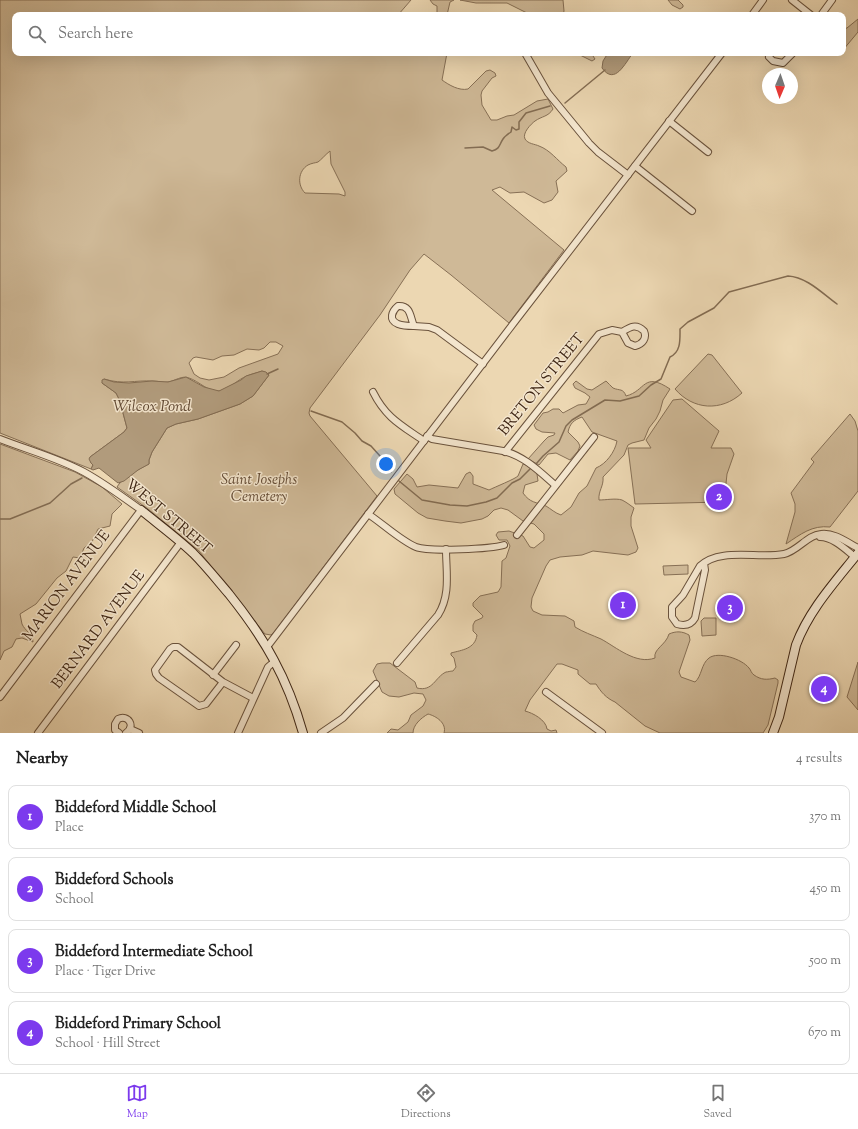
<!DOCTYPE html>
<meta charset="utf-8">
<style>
body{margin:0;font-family:"Sorts Mill Goudy",serif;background:#f2f2f2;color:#222}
.compass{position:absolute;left:762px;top:68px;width:36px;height:36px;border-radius:50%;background:#fff;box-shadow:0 4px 16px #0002;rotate:182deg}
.you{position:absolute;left:386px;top:464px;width:14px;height:14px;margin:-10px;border:3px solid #fff;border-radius:50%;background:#1a73e8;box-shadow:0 0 0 6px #1a73e833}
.badge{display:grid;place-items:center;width:26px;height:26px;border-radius:50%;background:#7c3aed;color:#fff;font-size:13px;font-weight:700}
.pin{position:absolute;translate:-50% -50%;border:2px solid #fff;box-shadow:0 1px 4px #0006}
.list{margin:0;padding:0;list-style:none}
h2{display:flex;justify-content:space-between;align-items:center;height:52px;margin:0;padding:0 16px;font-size:17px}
h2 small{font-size:13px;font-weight:400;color:#767676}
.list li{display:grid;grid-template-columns:26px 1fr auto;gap:12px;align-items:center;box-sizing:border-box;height:64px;margin:0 8px 8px;padding:0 8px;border:1px solid #e0e0e0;border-radius:8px}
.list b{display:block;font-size:15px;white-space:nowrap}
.list p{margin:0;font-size:13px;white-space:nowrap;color:#767676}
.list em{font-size:13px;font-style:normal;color:#767676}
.icon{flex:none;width:22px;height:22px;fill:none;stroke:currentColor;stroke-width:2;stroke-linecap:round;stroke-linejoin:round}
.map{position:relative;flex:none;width:858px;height:733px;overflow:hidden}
.search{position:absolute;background:#fff;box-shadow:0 4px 16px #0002;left:12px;right:12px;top:12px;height:44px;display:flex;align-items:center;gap:10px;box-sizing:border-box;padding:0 14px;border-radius:8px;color:#767676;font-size:15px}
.sheet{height:340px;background:#fff}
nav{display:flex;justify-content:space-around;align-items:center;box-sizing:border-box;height:56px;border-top:1px solid #e0e0e0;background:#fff;font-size:11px;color:#767676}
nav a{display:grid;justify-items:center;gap:2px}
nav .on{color:#7c3aed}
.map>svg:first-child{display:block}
.green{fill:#cfb997;stroke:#877056;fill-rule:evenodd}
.water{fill:#b19b7c;stroke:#836c52}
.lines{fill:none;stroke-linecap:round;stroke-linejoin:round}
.stream{stroke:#836c52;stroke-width:1.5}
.street-casing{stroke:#6a523c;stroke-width:8}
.secondary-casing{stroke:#3f2614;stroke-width:10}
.street{stroke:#f3e5cd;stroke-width:6}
.secondary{stroke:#f3e5cd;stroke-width:8}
.labels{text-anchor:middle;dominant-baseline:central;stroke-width:3;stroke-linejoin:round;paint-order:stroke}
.street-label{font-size:15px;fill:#3f2614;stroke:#f3e5cd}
.park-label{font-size:15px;font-style:italic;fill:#634b35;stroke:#f3e5cd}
.water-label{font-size:16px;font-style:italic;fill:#614933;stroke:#f3e5cd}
</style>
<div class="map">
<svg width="858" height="733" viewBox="0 0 858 733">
<rect width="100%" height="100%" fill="#ecd7b2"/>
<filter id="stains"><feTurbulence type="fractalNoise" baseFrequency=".005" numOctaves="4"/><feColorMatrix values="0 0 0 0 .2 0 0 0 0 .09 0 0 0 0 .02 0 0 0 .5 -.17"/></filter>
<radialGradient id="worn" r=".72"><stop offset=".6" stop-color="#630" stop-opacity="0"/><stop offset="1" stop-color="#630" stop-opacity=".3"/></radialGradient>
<g class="green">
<path d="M0,0H411L398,15H15V53H447L442,80C449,85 459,91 468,89L486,71L490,70L495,73L496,76L492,78L482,91L481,95L482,105L491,120H497L507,116L514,115L537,101L548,99L553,109C548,117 542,116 535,121C531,124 522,133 525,139C528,144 535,144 539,146C550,150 557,160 566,167L567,171L556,181L558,192L552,200L544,203L524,192L510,193L500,187L492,190L564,250L509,323L451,275L424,254L410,270L380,315L310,408L309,413L310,416L377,496L275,631L271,635L265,634L199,551L148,509L117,487C120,480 142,467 149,464V460L152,452L167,428L176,424L198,419L240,404L253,396L269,375L262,371C257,373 251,374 247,376C238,379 230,389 220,391C209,393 199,381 189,378C182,375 175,381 168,382C164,383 158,381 153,381C134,380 124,385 104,379L102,383L116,393L123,407V413L127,428L124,432L90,457L91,463L93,465L91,469L0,433ZM330,151L331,164L345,192V196L339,194L305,193C297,185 298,171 308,165C312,163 315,163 318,162C321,160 326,154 330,151ZM270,342H276L283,346L278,354L239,368L224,377L209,380L200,378L194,374L189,363L193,358L196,357L213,360L222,356L234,355L247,349L259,350L264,348Z"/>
<polygon points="430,0 454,0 450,2 447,15 437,15 437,6 433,4"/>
<polygon points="460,0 563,0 564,11 563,15 531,15 507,3 476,3"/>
<polygon points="668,0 678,0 683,5 683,7 680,9 672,5"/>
<polygon points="858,19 858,32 843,50 843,29 847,28"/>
<polygon points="576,53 591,53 595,59 592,61"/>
<path d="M708,354L712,355L742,393C721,412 693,410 675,389Z"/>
<path d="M576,381L587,389L592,390L606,381C608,383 611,386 613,388C620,391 623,388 626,396C646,391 643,371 670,389L663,400L660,411L656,419L649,428L644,440L632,443L628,445L624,455L603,477C604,486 598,491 599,500C606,500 616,498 622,500C626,502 630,505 634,508L631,517V526L638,548L636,552L628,555L593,551L582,555L560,557L550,560L546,566L532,598L531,607L533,611L542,615L565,616L574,621L575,627C583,632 592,635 601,639C616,647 636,665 655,658C653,649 666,645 669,634C676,631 682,631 689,635L690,640L679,672L681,677L695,682C702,676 701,664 709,658C718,651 742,659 749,668C751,670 751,673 754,675C761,680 767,680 775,678L778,680V683L768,725L763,733H660L645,726L615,702C606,698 601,692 596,684H590L578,674V670L562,664H557L530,700L525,711C533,713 546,720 547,729L551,731L556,730L557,733H444C447,723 436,716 428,714C421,718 413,725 413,733H387L391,729L398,730L408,722L411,715L423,706L426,700L423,694L414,693L399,697L389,696L382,692L373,671L377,664L382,663H390L415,682L417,688C433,692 435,677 446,672C448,672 450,671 453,671L456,667L454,658L451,655V653C462,650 475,649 477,635L473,631V625L475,621L482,618L483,616L473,606V603L480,596L498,592L501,587L502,561L506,558L510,546L507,540H499L496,535L498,532L509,531L523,536L530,547L534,548L544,540V534L534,524L523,521L508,510L501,508L494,510L488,516L482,519L461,523L445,521L427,518L418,513L395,494L394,489L407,474L413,479L417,487L429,485L458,488L466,474L470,472L473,476V484L489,490C495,487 515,479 518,476C520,472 521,468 523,464L529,466L537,474L538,481L525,485L523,493C530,503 536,502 546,506C551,509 555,513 561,515L571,507L579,493L587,486L596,468C606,464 615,452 617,441L592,432L582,417C574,420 570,423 568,432L578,442L580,446L578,451L570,460L556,453L548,454L539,465L528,459L544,441L548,437L554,435L555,433L542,432L536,429L534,425L543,413L548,412L553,409H559L563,413L578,405L586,404L590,397L585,393L575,388L573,384Z"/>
<polygon points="682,399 719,431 711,448 731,448 734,454 727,474 724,502 635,504 628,448 651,448 646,440 673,400"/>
<path d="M850,414L855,421L858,431V491L830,527C812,525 801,534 786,544L795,512V504L791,493L814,462L811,459Z"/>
<path d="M0,444L75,472L102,487L122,504L112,514L110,526L98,529L92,542L84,548L80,558L73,557L66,571L57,578L36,604L20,614C21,617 21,621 22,624C25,631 33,634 33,642L22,638L16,639L12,647L4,651L0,660Z"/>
<polygon points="688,565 688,574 664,575 663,566"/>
<polygon points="704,618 716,618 716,635 702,636 701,621"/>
<polygon points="858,662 858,710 847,697"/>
</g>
<g class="water">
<path d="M608,53H633C625,63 615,86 602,68L603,61Z"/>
<polygon points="262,371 266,372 269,375 253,396 240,404 198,419 176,424 167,428 152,452 149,460 149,464 138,470 124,481 118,483 99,468 93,470 91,469 93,465 91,463 89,459 90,457 124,432 127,428 123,413 123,407 116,393 102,383 102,380 104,379 114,382 129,383 152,381 168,382 186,377 204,387 219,391 241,380 246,376"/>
</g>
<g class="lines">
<g class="stream">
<polyline points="565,103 605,70"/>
<path d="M465,148L483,147L492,151C500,149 499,145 503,139C505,136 508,134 511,132L512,127L516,130L519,129V122L526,113L550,106"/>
<polyline points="267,374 278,369"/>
<polyline points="311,411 342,422 355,433 362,441 371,446 380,456 382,464 391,472"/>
<path d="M536,464L543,456L559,442L566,426L572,420L605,400L620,401L639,396L651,385L661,379L670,357C681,352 680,340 680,329L688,322L714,308L729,292L788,276C807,277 823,294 837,304"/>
<polyline points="399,481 422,500 450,505 467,506 486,502 497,498 512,483 520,479 530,469"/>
<polyline points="0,519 10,519 50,503 71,484 82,478"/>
</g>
<g class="street-casing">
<g id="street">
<polyline points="792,0 811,15"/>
<polyline points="752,15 763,0"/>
<polyline points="821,15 832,0"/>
<polyline points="525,53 548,93 589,143 598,152 628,175"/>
<polyline points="769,57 773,61 783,63 793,53"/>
<polyline points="669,121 708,152"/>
<polyline points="635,166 692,211"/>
<path d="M398,306C411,305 410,317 414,326C409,326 403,326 398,324C388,320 392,311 398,306Z"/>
<polyline points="414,326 429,327 437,330 483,364"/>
<path d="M373,392C386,418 401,425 424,441"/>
<path d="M427,436L432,439L503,451C523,455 540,472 555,485"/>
<path d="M0,439C28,450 58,458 84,472C104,483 123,497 141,510L0,697"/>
<path d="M505,452L599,334L612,330L622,332L628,343L635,346C643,344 647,338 644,331C636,323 630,327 622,332"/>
<path d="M368,514C382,523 401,541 416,547C429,552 491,549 504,545"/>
<polyline points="517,535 594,437"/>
<path d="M820,537C833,537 845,549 855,557"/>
<path d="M704,563L705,570L695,618C691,625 684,626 677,624L672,617V607L683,595L700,566C720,547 758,559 784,554C798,551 807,535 821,534C834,532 848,543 858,548"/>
<polyline points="267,647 516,320 722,53"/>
<path d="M397,663L438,615C451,595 446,571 446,549"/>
<polyline points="213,675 236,645"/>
<polyline points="223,682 206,704 199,706 159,678 156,674 155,670 170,649 173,647 178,647 223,682 253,698"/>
<polyline points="546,692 602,733"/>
<polyline points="130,729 139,733"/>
<polyline points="38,733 181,542"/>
<path d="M119,733L115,730V724L118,719C128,714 136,726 126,733"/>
<polyline points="238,733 268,667 275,661"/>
<polyline points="321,733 343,718 376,684"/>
</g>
</g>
<g class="secondary-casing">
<g id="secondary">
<path d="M141,510C158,524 176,537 193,553C206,566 217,580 229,594C265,639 287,677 303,733"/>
<path d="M773,733L779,717L796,645C809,610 835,582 858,553"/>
</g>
</g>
<use href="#street" class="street"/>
<use href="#secondary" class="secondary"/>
</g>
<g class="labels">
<g class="street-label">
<text transform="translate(542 385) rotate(-51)">BRETON STREET</text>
<text transform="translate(168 517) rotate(40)">WEST STREET</text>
<text transform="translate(67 586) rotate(-53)">MARION AVENUE</text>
<text transform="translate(99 630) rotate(-53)">BERNARD AVENUE</text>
</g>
<g class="park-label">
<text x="259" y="480">Saint Josephs<tspan x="259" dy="17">Cemetery</tspan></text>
</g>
<g class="water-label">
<text x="152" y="407">Wilcox Pond</text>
</g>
</g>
<rect width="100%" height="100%" filter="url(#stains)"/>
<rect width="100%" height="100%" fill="url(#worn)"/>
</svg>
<svg class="compass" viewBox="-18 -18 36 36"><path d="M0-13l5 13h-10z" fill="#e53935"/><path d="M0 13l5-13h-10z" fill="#767676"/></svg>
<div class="you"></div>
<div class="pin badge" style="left:623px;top:605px">1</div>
<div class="pin badge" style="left:719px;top:497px">2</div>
<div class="pin badge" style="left:730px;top:608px">3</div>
<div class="pin badge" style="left:824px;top:689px">4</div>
<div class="search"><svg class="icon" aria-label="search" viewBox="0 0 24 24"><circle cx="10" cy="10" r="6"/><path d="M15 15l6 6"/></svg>Search here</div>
</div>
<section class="sheet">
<h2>Nearby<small>4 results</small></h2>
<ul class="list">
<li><span class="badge">1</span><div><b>Biddeford Middle School</b><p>Place</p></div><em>370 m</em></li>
<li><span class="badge">2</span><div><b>Biddeford Schools</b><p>School</p></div><em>450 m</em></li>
<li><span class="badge">3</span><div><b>Biddeford Intermediate School</b><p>Place · Tiger Drive</p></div><em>500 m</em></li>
<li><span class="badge">4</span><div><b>Biddeford Primary School</b><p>School · Hill Street</p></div><em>670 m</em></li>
</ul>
</section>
<nav>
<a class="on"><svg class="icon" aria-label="map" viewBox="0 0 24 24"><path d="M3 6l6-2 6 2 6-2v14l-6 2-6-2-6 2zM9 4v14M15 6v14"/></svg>Map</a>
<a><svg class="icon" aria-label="directions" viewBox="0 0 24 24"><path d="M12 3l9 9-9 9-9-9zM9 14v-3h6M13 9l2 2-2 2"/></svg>Directions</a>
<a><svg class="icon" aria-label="saved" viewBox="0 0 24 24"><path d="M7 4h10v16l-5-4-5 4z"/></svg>Saved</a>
</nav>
